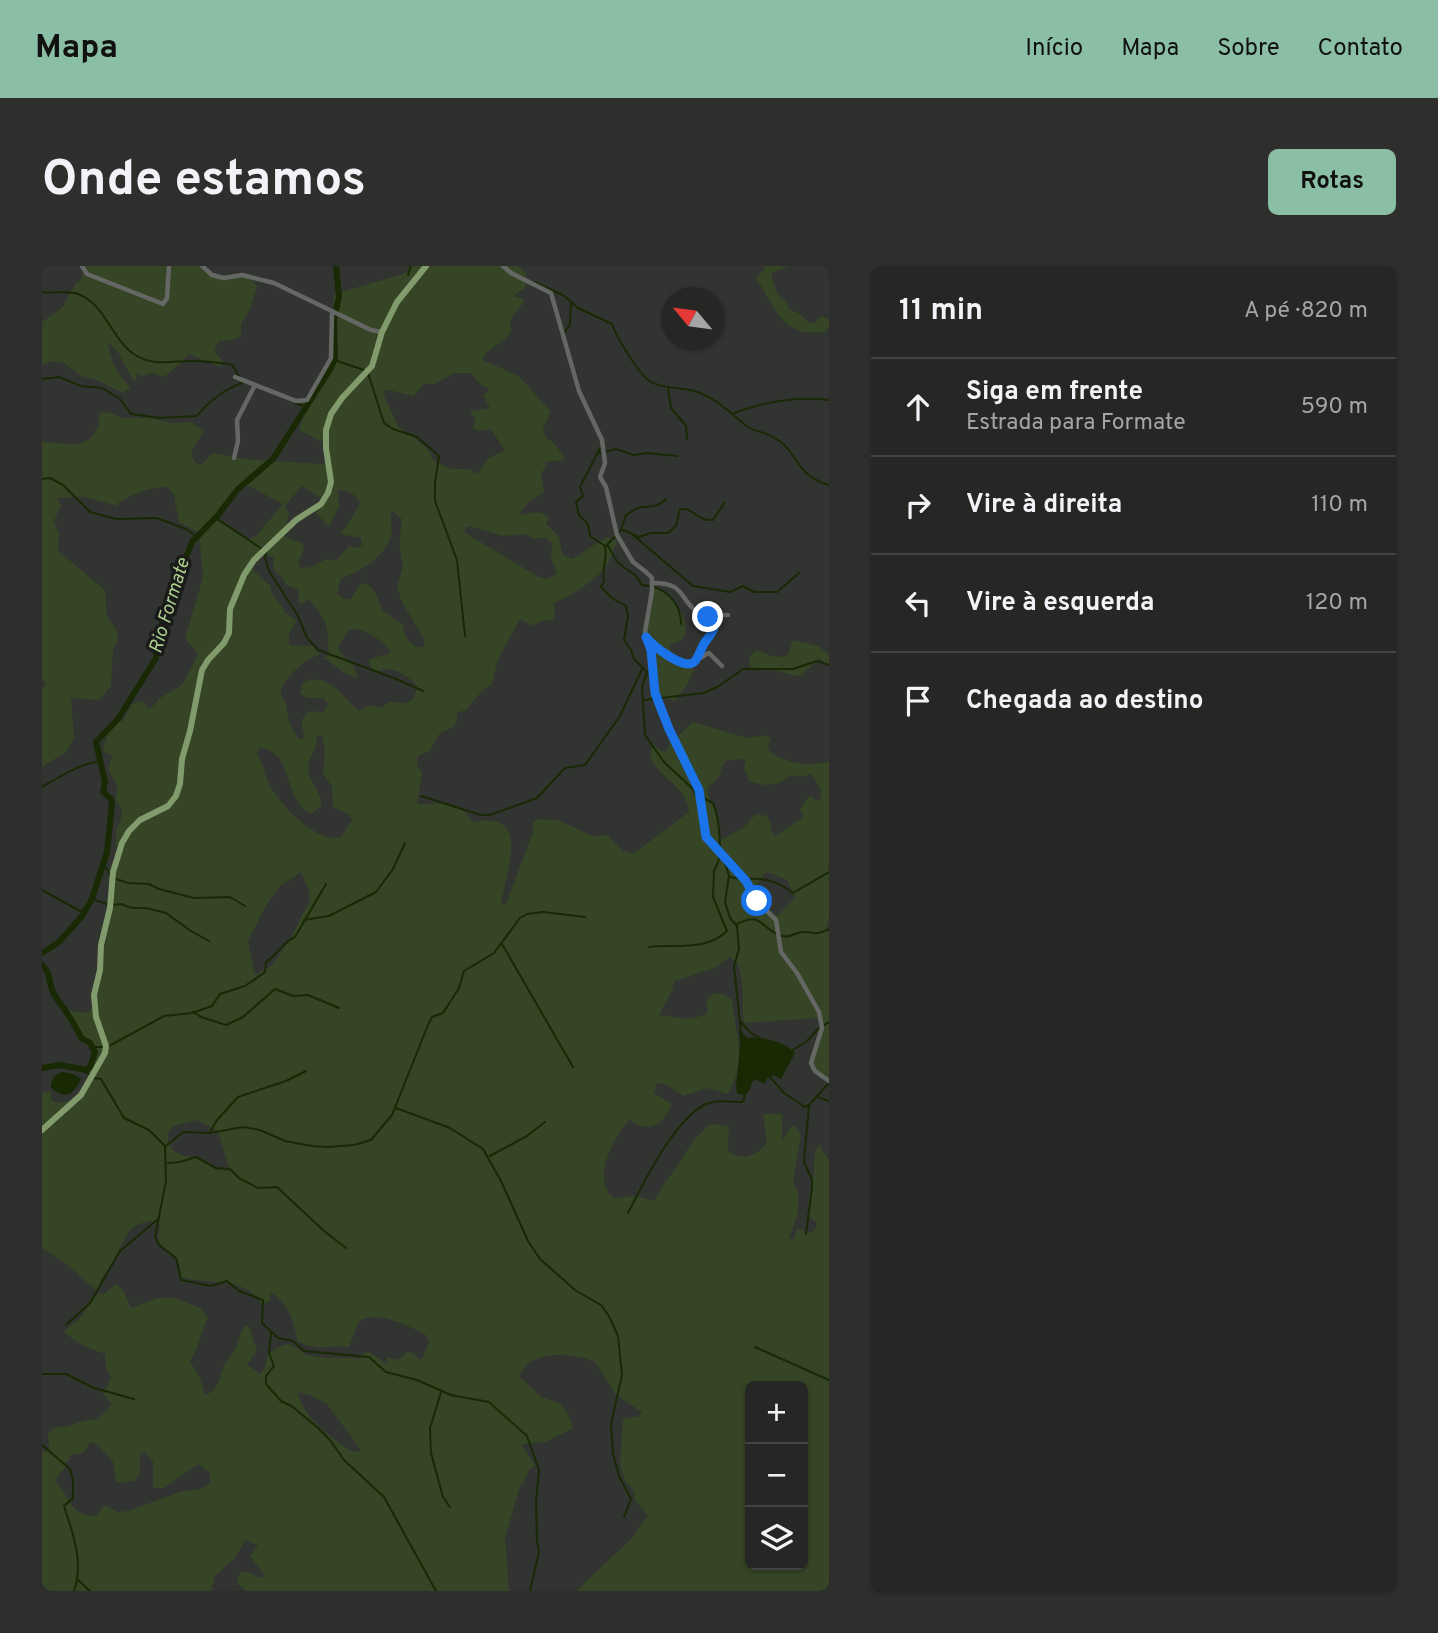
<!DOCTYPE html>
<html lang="pt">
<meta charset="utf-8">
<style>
body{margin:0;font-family:Overpass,sans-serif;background:#2e2f2d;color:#f1f3f6}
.controls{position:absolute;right:21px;bottom:21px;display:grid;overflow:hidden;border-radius:10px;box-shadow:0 2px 5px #0004}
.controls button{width:63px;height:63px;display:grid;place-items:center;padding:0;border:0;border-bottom:2px solid #424442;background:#262725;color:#f1f3f6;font:35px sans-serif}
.compass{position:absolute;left:619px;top:21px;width:63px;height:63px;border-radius:50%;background:#262725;box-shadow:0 2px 5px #0004;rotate:299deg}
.stop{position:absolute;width:21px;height:21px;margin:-16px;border:5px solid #1a73e8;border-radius:50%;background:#fff}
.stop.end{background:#1a73e8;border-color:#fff;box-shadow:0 2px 7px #0008}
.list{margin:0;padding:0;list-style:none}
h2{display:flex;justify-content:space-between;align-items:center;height:91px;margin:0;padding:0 28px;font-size:30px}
h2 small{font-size:23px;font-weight:400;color:#a4a5a7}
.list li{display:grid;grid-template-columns:46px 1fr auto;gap:21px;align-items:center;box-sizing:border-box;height:98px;padding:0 28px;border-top:2px solid #424442}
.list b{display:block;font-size:26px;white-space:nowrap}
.list p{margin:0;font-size:23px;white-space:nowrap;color:#a4a5a7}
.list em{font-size:23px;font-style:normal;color:#a4a5a7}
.icon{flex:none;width:38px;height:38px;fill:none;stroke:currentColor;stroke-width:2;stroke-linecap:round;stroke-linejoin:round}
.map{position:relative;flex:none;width:787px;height:1325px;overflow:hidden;border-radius:10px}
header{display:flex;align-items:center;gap:42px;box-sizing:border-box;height:98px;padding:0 35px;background:#8abfa5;color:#111}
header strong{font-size:33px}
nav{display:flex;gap:38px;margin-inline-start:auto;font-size:24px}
.intro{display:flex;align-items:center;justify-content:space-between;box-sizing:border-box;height:168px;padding:0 42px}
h1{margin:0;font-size:49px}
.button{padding:18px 32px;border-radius:10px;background:#8abfa5;color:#111;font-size:24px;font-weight:700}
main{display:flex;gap:42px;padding:0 42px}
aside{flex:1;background:#262725;border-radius:10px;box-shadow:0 2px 5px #0004}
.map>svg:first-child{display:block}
.green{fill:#354526;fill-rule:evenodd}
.water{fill:#182904}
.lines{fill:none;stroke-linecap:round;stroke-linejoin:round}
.stream{stroke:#182904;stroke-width:2}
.river{stroke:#182904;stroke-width:6}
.minor{stroke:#656764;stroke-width:4.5}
.major{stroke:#829b6c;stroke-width:6}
.route{stroke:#1a73e8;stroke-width:9}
.labels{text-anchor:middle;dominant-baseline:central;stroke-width:7;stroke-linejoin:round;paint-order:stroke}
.water-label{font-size:19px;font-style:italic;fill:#accf8e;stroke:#1a1b1a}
</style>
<header>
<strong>Mapa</strong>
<nav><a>Início</a><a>Mapa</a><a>Sobre</a><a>Contato</a></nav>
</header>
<div class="intro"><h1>Onde estamos</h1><a class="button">Rotas</a></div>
<main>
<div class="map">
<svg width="787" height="1325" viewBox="0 0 787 1325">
<rect width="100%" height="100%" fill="#323431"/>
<g class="green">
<path d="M42,0H156C179,23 183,8 207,10L215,20L208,43L199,58V70L191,74L177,75L172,84L180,94L178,101L147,88L138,98L122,111L110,107L100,110L95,107L94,114L91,115L76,86L66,76C68,93 75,111 89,121L81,127L55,114L39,110L22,97L10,95L0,99V56L20,42L34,17L39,15Z"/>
<path d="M368,0H476L484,7L483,22L472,29L473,31L481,32L482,36L468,54L469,66C461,78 446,81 440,94L477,110L509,146L501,162L504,172L512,177L522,191L521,194L503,196L504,201L499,207L502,226L486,237L477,247L480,249C489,246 500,244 507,252L504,258L516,269L521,289L531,293L564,271L576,275C570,283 569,294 564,301C551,316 531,329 512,337L513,349L510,354L499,355L491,360L478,353L456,393L450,418L440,425L424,444L414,447L416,452L412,461L398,467L388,485L376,490L375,498L380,507L375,538C400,539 414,531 431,556C491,544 464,605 459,637L464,638L491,566V557L496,553L516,554L550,570L565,569L581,585L591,588L647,546C646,520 612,510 608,488L611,478L621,486L625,485L629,471L634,472L651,456L705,472L723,469L729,472L726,480L728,486C749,499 763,500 787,496V652L784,663L787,667V814L768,804L778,770L779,754L775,752L702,757C698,739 706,699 688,691L673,702L632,715L630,725L617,749L647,753L663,749L666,744L664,734L673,727L681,728L690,734C694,772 706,791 686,828L664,822L642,830L623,818L615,817L612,827L629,837V841C618,861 608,867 588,854C571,870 549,915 572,932L593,930L613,935C617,922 626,913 634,902C646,883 651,872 669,858L687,860L686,884C698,897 715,889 725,877L721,848H740V874L750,860L754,861L759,869L751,915L756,926V947L747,972L751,974L755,963L769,967L775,960L774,956L766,950C766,938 768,927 771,915C773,905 770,893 775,881L779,878V883L787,893V1325H534L591,1271L606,1249L593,1235L592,1225L582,1213L578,1198L581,1153L597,1150L600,1146L574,1129L553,1096C536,1088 504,1085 487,1097C483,1100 480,1105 477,1110L499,1131L517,1137L526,1148L531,1162L503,1176L479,1178L493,1200L487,1204L481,1218L478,1220L463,1272L467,1325H204L195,1317L198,1307L202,1305L220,1312L223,1309L208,1291L216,1279L203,1274L194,1291L173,1310L169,1325H0V1183L3,1186L7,1184L6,1167L14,1161C28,1163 42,1151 55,1154L70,1139L59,1125L65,1122L69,1111L64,1101L63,1088C49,1083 32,1077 22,1065L38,1052L56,1027L62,1028L74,1018L82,1026L89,1042L116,1032H133L158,1042L166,1051C159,1066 157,1082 148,1095L158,1112L163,1129C178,1124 177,1110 183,1098C187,1091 193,1086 195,1079C198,1071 198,1065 204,1059L208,1062L215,1085L205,1098L218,1108L223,1101L226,1088C231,1085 240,1078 246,1078C253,1079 259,1087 266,1089C283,1094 299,1090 317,1093L320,1091L321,1087L327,1086L346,1099L344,1091L357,1094L365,1086L372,1087L376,1093H380L387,1076L384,1069C366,1060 336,1044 317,1055L307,1081C288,1079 272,1086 256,1075C251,1056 248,1039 230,1027L228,1029V1035L219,1038C206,1010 163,1019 139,1011C139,987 129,990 116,975L118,959L113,955C83,956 84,974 71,995C65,1006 58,1011 55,1025L23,997L0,982V827L9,825V834L15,837L30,834C40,823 63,789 49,776C45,771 45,774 40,771C33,767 27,756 22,750L24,744L44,747L54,739L77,578L74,581V563L79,554L80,544L74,534L75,519L66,503L70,490L61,485L62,478L68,464L73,458L81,454L90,438L100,435L108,443L118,432L140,419L156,388L143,373L161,311L157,267L137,256L132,229L125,221C108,220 90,229 76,237L75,240L43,231L15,232L19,239L12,255L17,269L16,285L63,324L65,350L75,365L76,375L71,383L69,420L57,434L29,432L32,473L24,486L0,501V423L5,417L0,413V176C21,176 44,186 55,163C58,157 56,152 57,147L65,146L81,152H107L129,157L149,156L162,165L149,186L152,195L158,199L171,187L202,193L281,198L284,196L281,176L258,165V162L263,145L260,138L267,134L289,89L292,28L365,7ZM412,107H429L438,118L446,122V126L441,129L448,142L430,145L428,148L434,152L431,162L436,165L449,163L462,183V185L446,192L436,208L428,203H409L392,195L384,181L356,160L342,129L343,124H347L371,130L382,118H393ZM203,218L241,238L214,270L206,274L174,254ZM260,220L279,232L274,247L287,261L297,240L296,225C305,223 313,228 318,236C317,241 303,262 298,268L319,272L320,279L316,282L307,280L294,295L284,293L270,301L259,302L256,297L262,284L260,277L241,270L247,248L243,240ZM349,244L360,253L357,279L361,300L355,321L360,336L382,373V380L377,382C366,377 362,370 361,359L340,344L334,328L325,317L318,318C309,329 311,340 295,328L299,312C319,306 341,292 349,271C351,264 348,252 349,244ZM426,260L461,270L482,268L493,273L502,271L510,277L509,292L515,307L505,313L495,310L430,271L422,265ZM223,288L232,292L231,303L242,314L243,318L256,324L257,337H261L267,333C278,347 286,356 286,374C285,381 288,385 286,391H281L304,408L315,412C315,396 301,394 296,381L307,364C320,360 340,374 348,385L347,388L328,393L327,396L333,407C347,397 366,409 375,420L372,432L365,437L347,436L339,442L327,439L318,445C299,432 289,405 261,416L258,427L265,432H281L286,438L281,446L267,445C257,453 259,461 263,471L258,474C248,463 247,454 244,439C244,436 240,433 239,430C235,417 266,390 278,389L271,380L247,379V367L253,359L254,354L243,347C241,336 228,332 229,320L211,304L210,300ZM275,470H280L283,484L281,507L290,521L291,541L306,548L310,554L299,571C274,578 238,538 227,518C222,508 222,498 215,488L218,481L221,482C254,491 240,534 269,548L279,540C280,527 270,520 267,508C264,496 270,491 273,482C275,478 274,474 275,470ZM704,493L702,502L707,515C723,521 736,521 749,509L759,511L769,508L778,522L779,533L775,535L768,529L758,543L761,551L734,570L729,565V557L725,550L714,548L702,561L677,575C677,565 677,554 674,544C670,535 665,532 666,521L675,514L682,497L687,494ZM259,606L267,625L268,634L249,672L230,699L213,709L206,675L224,639L238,620ZM725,606L745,614L753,632L735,650L718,635L712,623L721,609ZM155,854L176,865L188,905L175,904L156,891L142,890L132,885L126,876V866L132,860ZM708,1120H761V1299H708ZM256,1126L270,1130L285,1138L319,1184L312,1186C291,1174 260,1152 256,1126ZM49,1176L55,1178L71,1195L74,1215L78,1217L93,1215L98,1206V1188L102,1186L111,1195V1222H122L156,1198L168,1207V1217L159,1223L138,1226L86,1245L75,1246L63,1239L54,1250C26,1249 29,1230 13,1215L23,1201L22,1199L27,1194L28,1189L41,1187Z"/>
<path d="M722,0H748L731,6L729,9L735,28L745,37L747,43L758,48L768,57H773L779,50L787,53V61L783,66C739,72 734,41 714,12L722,4Z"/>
<path d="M611,320C626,325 656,359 639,374C636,376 632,377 628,378L629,387L650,398L652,403L644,421L633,435L617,429L608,418L609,391L601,362Z"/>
<path d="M751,374L776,380L787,389V400L777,392L759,410C750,410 745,407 737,405C727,403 718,405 708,400L707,391L714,384L730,390L745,391Z"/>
</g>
<g class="water">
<path d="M697,764L706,772C720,770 744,776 753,787L739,813L731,809L725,812L723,818L712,813L706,827L699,829L695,827L694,821L698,779Z"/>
<path d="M20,806L32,808L39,813C31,829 24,834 9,822C9,813 12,809 20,806Z"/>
</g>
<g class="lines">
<g class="stream">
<polyline points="366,9 369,0"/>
<path d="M492,16L521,29L536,42L570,58C574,71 595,104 605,113C617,123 638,121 652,125C674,131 689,148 706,161C714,166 723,166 731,171C757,184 751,209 787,219"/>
<path d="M0,26C10,28 26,24 36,28C64,38 70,76 95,90C114,101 134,94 154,95C165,95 176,97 187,98L191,100L198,112"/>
<polyline points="522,67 528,58 529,36"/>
<polyline points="292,94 322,104"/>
<polyline points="326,107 342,157 351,163 375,171 397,190 393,217 393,235 415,294 423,370"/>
<path d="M0,113L17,111L39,120L60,122L78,133L89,148L118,152L155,150C166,136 183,123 200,117"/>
<polyline points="626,121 629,142 644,160 645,173"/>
<polyline points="253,137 264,141"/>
<path d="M692,147C722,136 755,130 787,134"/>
<polyline points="558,182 538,221 541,230 534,236 537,249 546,258 548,270 563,280"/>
<polyline points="557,187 574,183 592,189 605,187 635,190"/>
<polyline points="0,213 8,212 21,219 48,246 74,253 115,252 144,263 155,271"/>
<path d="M624,233C616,241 611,240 601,241C595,241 589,246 584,249L579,264L563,281C566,292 559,303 562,315L559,321L570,332L584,340L586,350L582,374L589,384L592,393L605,406L600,421L603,469L622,496L650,522L655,531"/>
<polyline points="174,252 220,283"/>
<path d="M581,264L597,271L609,267H626L634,260L638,243C654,242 653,255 671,254L683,236"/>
<polyline points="591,269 651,320 688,326 701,320 712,326 735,326 757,307"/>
<path d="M566,280L576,297L593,309L600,319C621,320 639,334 639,358"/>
<polyline points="224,287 223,292 227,305 256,350 265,372 276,384 352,412 381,425"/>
<polyline points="602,434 662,427 677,420 701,403 751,403 775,395 787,399"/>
<path d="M0,521C19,510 37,498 59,495"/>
<polyline points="379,530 439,549 448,549 495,532 523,502 543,499 578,450 600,403"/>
<path d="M661,532L671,537C677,551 678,569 678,585"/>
<polyline points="683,596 687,610 683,636 688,652 695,660 697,683 692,700 699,766"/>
<polyline points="61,597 69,610"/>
<polyline points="688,611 699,613"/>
<polyline points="74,613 86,617 107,618 117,623 152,632 188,631 203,640"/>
<path d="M705,613C723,612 736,615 751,627L787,606"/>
<polyline points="0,624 42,647"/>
<polyline points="50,633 65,638"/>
<polyline points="70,639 79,638 90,642 104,642 124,647 149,665 167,675"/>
<polyline points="262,654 287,650 334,626 351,603 363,577"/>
<path d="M695,658C720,646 717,660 735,668C748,674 750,667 761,666C774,665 770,671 787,663"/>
<polyline points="460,678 531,801"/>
<path d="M607,681C632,678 665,685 685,665L671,631L672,605L679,589"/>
<polyline points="151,746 159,751 184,759 201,751 233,723 251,730 266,729 297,742"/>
<polyline points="699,756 709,767 718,772"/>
<polyline points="782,759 787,756"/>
<path d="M67,780L122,750L150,747L170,740L178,728L203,720L219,709L223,706L224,696C236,688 242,675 253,671L284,618"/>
<polyline points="51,781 61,781"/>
<polyline points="749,785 764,776 777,762"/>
<polyline points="43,804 47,809"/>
<polyline points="728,811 742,827 763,841 767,839"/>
<polyline points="52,812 59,813 82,852 107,864 123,880 124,915 113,971 118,980 134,992 139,1014 169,1020 185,1015 197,1025 221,1034 220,1057 236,1072 251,1075 262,1085 327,1091 344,1106 375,1114 409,1129 447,1136 485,1170 497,1204 494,1235 495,1275 497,1286 488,1325"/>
<polyline points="775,831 787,835"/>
<polyline points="354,842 408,862 441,883 459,915 486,975 498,993 533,1024 559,1039 567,1050 576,1070 580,1109 569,1158 571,1188 577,1210 589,1233 582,1251"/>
<polyline points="168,866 175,854 196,831 244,815 264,805"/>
<polyline points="124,880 141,866 168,867 201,861 218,864 243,875 270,880 285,881 312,879 329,874 350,849 386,759 390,751 401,747 417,722 422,705 452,687 478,652 485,648 501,646 543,651"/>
<polyline points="448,890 485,870 503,856"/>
<polyline points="126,897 138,896 154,891 174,902 188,903 197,912 216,922 235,921 282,965 304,982"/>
<path d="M586,947C602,916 631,856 662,839C673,833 688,836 700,836L702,834L703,826"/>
<polyline points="764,968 770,922 770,914 762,896 767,839 786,818"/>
<polyline points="24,1059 48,1037 78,985 116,953"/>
<polyline points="229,1067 227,1087 232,1100 224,1110 224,1118 239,1135 251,1141 276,1162 288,1174 302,1194 342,1231 394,1325"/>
<polyline points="713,1081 787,1114"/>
<polyline points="0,1108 24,1108 52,1122 92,1133"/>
<polyline points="399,1126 388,1162 389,1187 401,1231 408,1241"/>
<path d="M0,1179L28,1203L31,1214V1232L22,1240C31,1268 42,1296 32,1325"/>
<polyline points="36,1314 48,1325"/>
</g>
<g class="river">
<polyline points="0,687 17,676 40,650 50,633 65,586 70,539 69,533 61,526 63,516 54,476 76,453 114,392 117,369 126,338 150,276 176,249 196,223 231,193 289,102 293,92 292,53 297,31 294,0"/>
<path d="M0,699C10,707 6,720 13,730C22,743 33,757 39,772L48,777L53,786L48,801L44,804L18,799L0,802"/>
</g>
<g class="minor">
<polyline points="40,0 45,8 121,38 125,32 127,0"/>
<polyline points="160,0 170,9 182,12 200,9 232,17 329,64 340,66"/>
<polyline points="461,0 469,7 509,27 537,125 560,174 563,197 558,211 564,221 575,269 591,296 604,306 610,312 610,325 603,366 609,384 611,421 627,463 657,524 664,571 704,615 720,640 734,654 739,686 755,707 777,746 780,762 769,797 773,805 787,815"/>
<polyline points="193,111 254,135 265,134 289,92 290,47"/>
<polyline points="192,192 196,175 195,154 213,119"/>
<path d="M610,317C646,316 636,336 660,349H686"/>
<path d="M607,374C614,383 634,398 646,398C653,398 661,389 667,387L680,400"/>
<path d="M654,394C659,378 675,369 673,351"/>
</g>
<polyline class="major" points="0,864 39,829 63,787 64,780 54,751 52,729 58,704 59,679 68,642 71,606 80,577 87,565 98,554 126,540 134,530 138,518 140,493 148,465 160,404 166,394 182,377 187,367 188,343 202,309 212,294 254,254 279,238 286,227 289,216 284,182 284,164 289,148 300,132 330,100 340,66 355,36 384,0"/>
</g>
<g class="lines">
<path class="route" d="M666,351H673C674,363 670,367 663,376C659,382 656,393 652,396C642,405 610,379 604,371L609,384L613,427L627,463L657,524L664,571L704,615L715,635"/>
</g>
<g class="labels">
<g class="water-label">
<text transform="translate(128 340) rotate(-73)">Rio Formate</text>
</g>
</g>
</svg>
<div class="controls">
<button>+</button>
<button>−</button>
<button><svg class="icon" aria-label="layers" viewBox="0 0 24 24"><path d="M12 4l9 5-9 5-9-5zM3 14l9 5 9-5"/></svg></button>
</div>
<svg class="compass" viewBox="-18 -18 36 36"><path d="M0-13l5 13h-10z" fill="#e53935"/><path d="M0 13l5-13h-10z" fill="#a4a5a7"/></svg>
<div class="stop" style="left:715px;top:635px"></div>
<div class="stop end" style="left:666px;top:351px"></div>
</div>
<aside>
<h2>11 min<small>A pé · 820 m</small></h2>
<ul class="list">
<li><svg class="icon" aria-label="ahead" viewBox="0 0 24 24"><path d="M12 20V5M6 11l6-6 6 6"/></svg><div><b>Siga em frente</b><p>Estrada para Formate</p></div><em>590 m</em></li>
<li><svg class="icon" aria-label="right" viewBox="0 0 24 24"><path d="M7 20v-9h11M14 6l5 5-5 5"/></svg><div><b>Vire à direita</b></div><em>110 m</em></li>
<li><svg class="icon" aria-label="left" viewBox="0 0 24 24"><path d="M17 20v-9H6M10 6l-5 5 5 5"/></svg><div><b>Vire à esquerda</b></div><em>120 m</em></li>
<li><svg class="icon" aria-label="arrive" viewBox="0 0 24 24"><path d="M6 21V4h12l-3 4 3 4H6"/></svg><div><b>Chegada ao destino</b></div></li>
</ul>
</aside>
</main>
